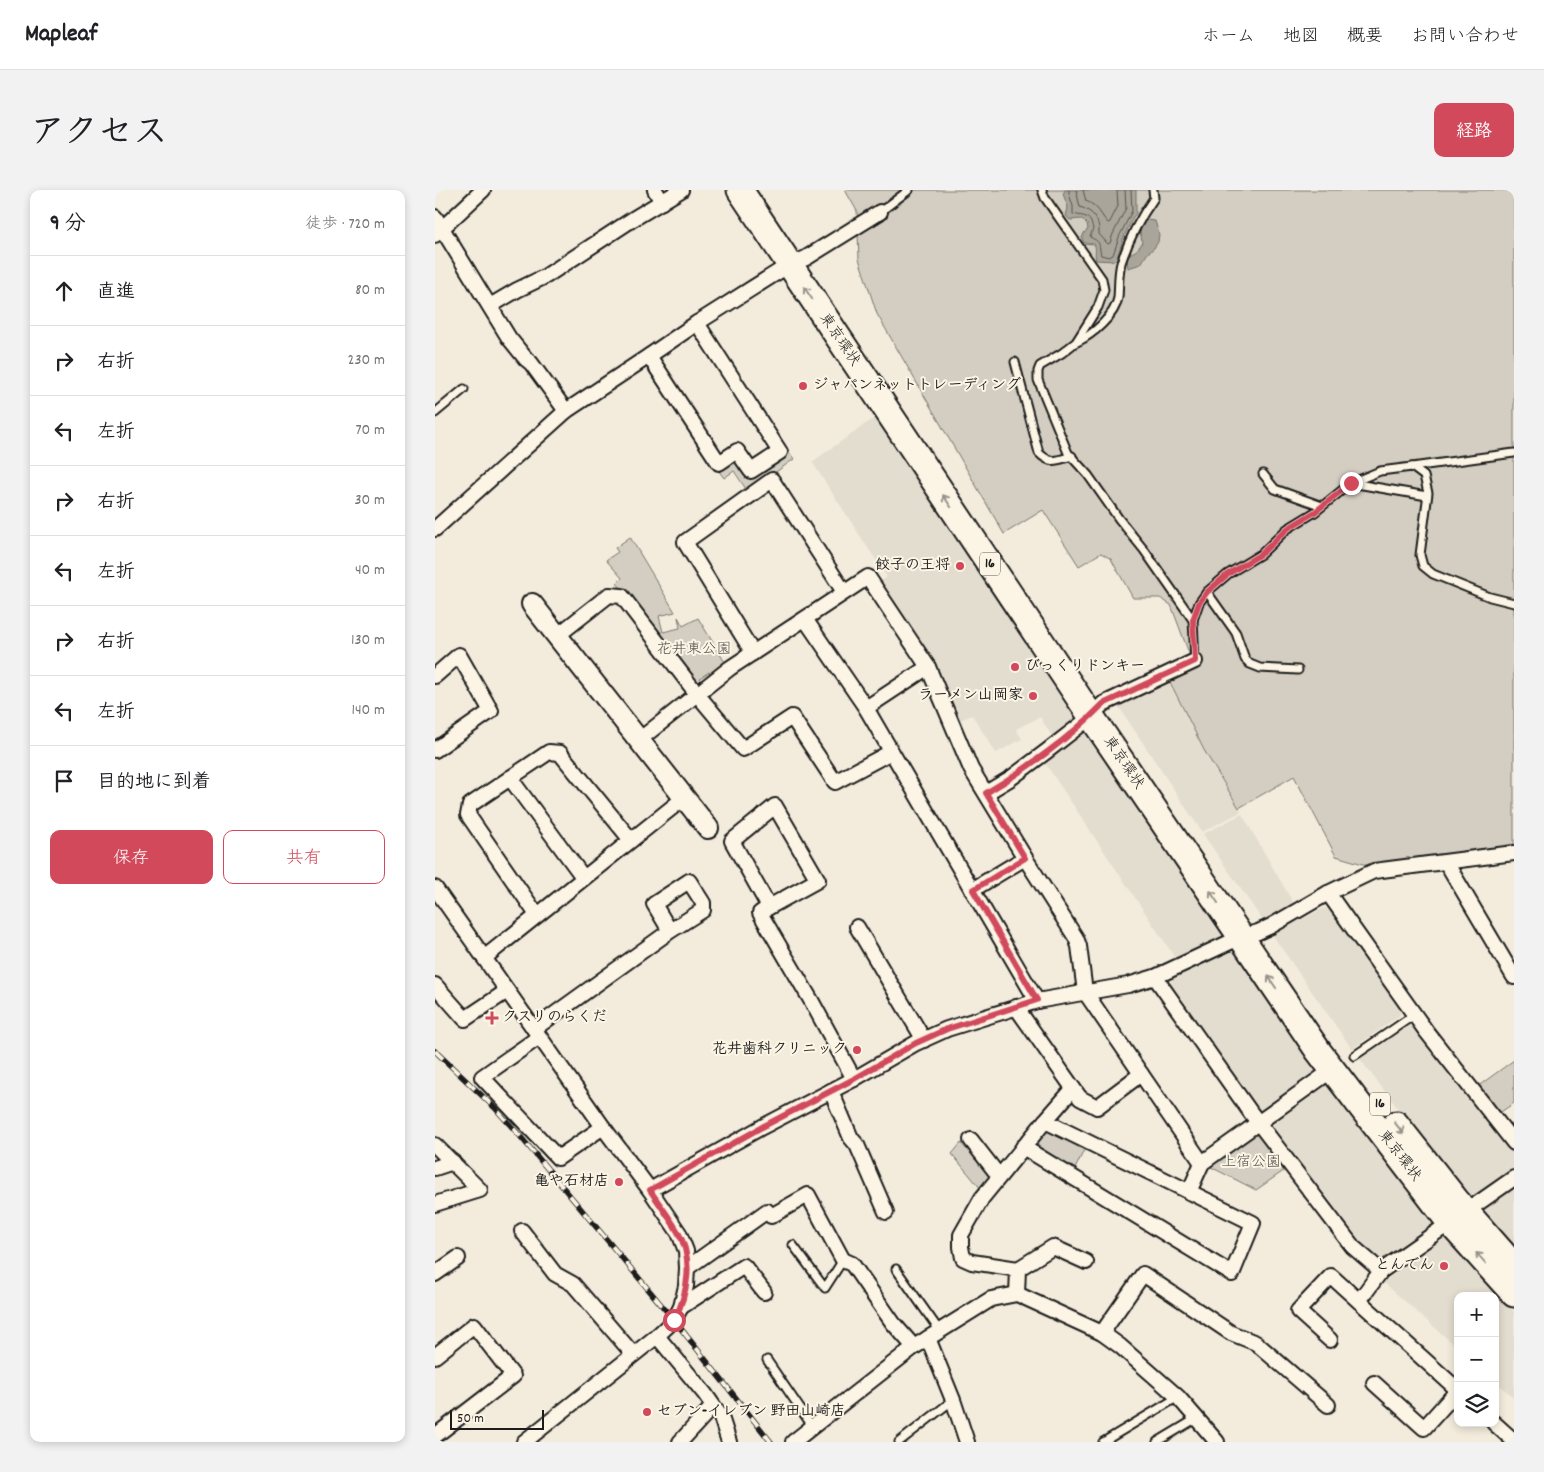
<!DOCTYPE html>
<html lang="ja">
<meta charset="utf-8">
<style>
body{margin:0;font-family:Dekko,"Klee One",sans-serif;background:#f2f2f2;color:#202124}
.controls{position:absolute;right:15px;bottom:15px;display:grid;overflow:hidden;border-radius:10px;box-shadow:0 2px 8px #0003}
.controls button{width:45px;height:45px;display:grid;place-items:center;padding:0;border:0;border-bottom:1px solid #e0e0e0;background:#fff;color:#202124;font:25px sans-serif}
.scale{position:absolute;left:15px;bottom:12px;width:94px;box-sizing:border-box;padding-left:5px;border:2px solid #1c1c1c;border-top:0;font-size:14px;line-height:18px;white-space:nowrap;color:#1c1c1c;-webkit-text-stroke:4px #fcf5e5;paint-order:stroke}
.stop{position:absolute;width:15px;height:15px;margin:-11px;border:4px solid #d1495b;border-radius:50%;background:#fff}
.stop.end{background:#d1495b;border-color:#fff;box-shadow:0 1px 5px #0008}
.list{margin:0;padding:0;list-style:none}
h2{display:flex;justify-content:space-between;align-items:center;height:65px;margin:0;padding:0 20px;font-size:21px}
h2 small{font-size:16px;font-weight:400;color:#757577}
.list li{display:grid;grid-template-columns:32px 1fr auto;gap:15px;align-items:center;box-sizing:border-box;height:70px;padding:0 20px;border-top:1px solid #e0e0e0}
.list b{display:block;font-size:19px;white-space:nowrap}
.list em{font-size:16px;font-style:normal;color:#757577}
.actions{display:flex;gap:10px;padding:15px 20px}
.actions a{flex:1;padding:11px 0;border:1px solid #d1495b;border-radius:10px;text-align:center;font-size:18px;color:#d1495b}
.actions .main{background:#d1495b;color:#fff}
.icon{flex:none;width:28px;height:28px;fill:none;stroke:currentColor;stroke-width:2;stroke-linecap:round;stroke-linejoin:round}
.map{position:relative;flex:none;width:1079px;height:1252px;overflow:hidden;border-radius:10px}
header{display:flex;align-items:center;gap:30px;box-sizing:border-box;height:70px;padding:0 25px;background:#fff;border-bottom:1px solid #e0e0e0}
header strong{font-size:24px}
nav{display:flex;gap:28px;margin-inline-start:auto;font-size:18px}
.intro{display:flex;align-items:center;justify-content:space-between;box-sizing:border-box;height:120px;padding:0 30px}
h1{margin:0;font-size:35px}
.button{padding:12px 22px;border-radius:10px;background:#d1495b;color:#fff;font-size:18px;font-weight:700}
main{display:flex;gap:30px;padding:0 30px}
aside{flex:1;background:#fff;border-radius:10px;box-shadow:0 2px 8px #0003}
.map>svg:first-child{display:block}
.built{fill:#e3ddcf}
.green{fill:#d3cec1;stroke:#78756e}
.water{fill:#aaa59b;stroke:#716e68}
.lines{fill:none;stroke-linecap:round;stroke-linejoin:round}
.shore{stroke:#55534f;stroke-width:1}
.lane-casing{stroke:#1c1c1c;stroke-width:11}
.street-casing{stroke:#1c1c1c;stroke-width:18}
.secondary-casing{stroke:#1c1c1c;stroke-width:24}
.highway-casing{stroke:#1c1c1c;stroke-width:29}
.lane{stroke:#fcf5e5;stroke-width:7}
.street{stroke:#fcf5e5;stroke-width:14}
.secondary{stroke:#fcf5e5;stroke-width:20}
.highway{stroke:#fcf5e5;stroke-width:25}
.rail-casing{stroke:#1c1c1c;stroke-width:5.5}
.rail{stroke:#fcf5e5;stroke-width:4;stroke-dasharray:11;stroke-linecap:butt}
.oneway{stroke:#97938b}
.route{stroke:#d1495b;stroke-width:6}
.poi-dot{fill:#d1495b;stroke:#fcf5e5;stroke-width:2}
.labels{text-anchor:middle;dominant-baseline:central;stroke-width:4;stroke-linejoin:round;paint-order:stroke}
.shield{fill:#fcf5e5;stroke:#5f5d58;stroke-width:1}
.shield-label{font-size:14px;font-weight:bold;fill:#1c1c1c}
.street-label{font-size:15px;fill:#1c1c1c;stroke:#fcf5e5}
.poi-label{font-size:15px;font-weight:bold;fill:#1c1c1c;stroke:#fcf5e5;text-anchor:end}
.park-label{font-size:15px;fill:#53514e;stroke:#fcf5e5}
</style>
<header>
<strong>Mapleaf</strong>
<nav><a>ホーム</a><a>地図</a><a>概要</a><a>お問い合わせ</a></nav>
</header>
<div class="intro"><h1>アクセス</h1><a class="button">経路</a></div>
<main>
<aside>
<h2>9 分<small>徒歩 · 720 m</small></h2>
<ul class="list">
<li><svg class="icon" aria-label="ahead" viewBox="0 0 24 24"><path d="M12 20V5M6 11l6-6 6 6"/></svg><div><b>直進</b></div><em>80 m</em></li>
<li><svg class="icon" aria-label="right" viewBox="0 0 24 24"><path d="M7 20v-9h11M14 6l5 5-5 5"/></svg><div><b>右折</b></div><em>230 m</em></li>
<li><svg class="icon" aria-label="left" viewBox="0 0 24 24"><path d="M17 20v-9H6M10 6l-5 5 5 5"/></svg><div><b>左折</b></div><em>70 m</em></li>
<li><svg class="icon" aria-label="right" viewBox="0 0 24 24"><path d="M7 20v-9h11M14 6l5 5-5 5"/></svg><div><b>右折</b></div><em>30 m</em></li>
<li><svg class="icon" aria-label="left" viewBox="0 0 24 24"><path d="M17 20v-9H6M10 6l-5 5 5 5"/></svg><div><b>左折</b></div><em>40 m</em></li>
<li><svg class="icon" aria-label="right" viewBox="0 0 24 24"><path d="M7 20v-9h11M14 6l5 5-5 5"/></svg><div><b>右折</b></div><em>130 m</em></li>
<li><svg class="icon" aria-label="left" viewBox="0 0 24 24"><path d="M17 20v-9H6M10 6l-5 5 5 5"/></svg><div><b>左折</b></div><em>140 m</em></li>
<li><svg class="icon" aria-label="arrive" viewBox="0 0 24 24"><path d="M6 21V4h12l-3 4 3 4H6"/></svg><div><b>目的地に到着</b></div></li>
</ul>
<div class="actions"><a class="main">保存</a><a>共有</a></div>
</aside>
<div class="map">
<svg width="1079" height="1252" viewBox="0 0 1079 1252">
<rect width="100%" height="100%" fill="#f3ecdd"/>
<filter id="ink" filterUnits="userSpaceOnUse"><feTurbulence type="fractalNoise" baseFrequency=".02" numOctaves="2"/><feDisplacementMap in="SourceGraphic" scale="10" xChannelSelector="R" yChannelSelector="G"/><feConvolveMatrix kernelMatrix="1 2 1 2 8 2 1 2 1" color-interpolation-filters="sRGB"/></filter>
<g filter="url(#ink)">
<g class="built">
<polygon points="442,226 645,531 620,551 605,527 581,539 587,549 561,563 537,525 521,532 442,394 452,387 377,272"/>
<polygon points="732,486 769,560 806,622 767,642 680,511"/>
<polygon points="650,537 675,576 790,747 741,769 608,570"/>
<polygon points="807,624 860,716 832,732 828,731 768,644"/>
<polygon points="889,718 897,721 966,818 964,826 917,859 838,746 840,742"/>
<polygon points="799,760 884,881 830,921 822,920 735,796 738,787"/>
<polygon points="972,835 979,836 1029,903 1079,965 1079,978 1034,1010 924,868"/>
<polygon points="891,890 1002,1032 949,1071 943,1071 927,1057 835,938 836,931"/>
<polygon points="1079,999 1079,1062 1045,1023"/>
<polygon points="1013,1045 1079,1122 1079,1208 1060,1191 1060,1106 1023,1106 1023,1158 948,1092"/>
</g>
<g class="green">
<polygon points="410,0 1079,0 1079,656 938,677 901,666 859,586 804,618 769,560 732,486 754,471 755,466 736,415 725,408 698,408 676,369 666,363 644,376 608,320 569,344 442,124 424,69 422,21"/>
<polygon points="352,259 359,269 313,302 299,281 289,288 283,280 298,269 304,270 315,286"/>
<polygon points="195,347 240,422 224,426 228,442 245,438 243,427 248,436 263,428 291,474 277,485 274,482 265,488 268,492 260,492 182,393 187,388 171,370 183,362 180,358"/>
<polygon points="1079,870 1079,913 1063,924 1042,897"/>
<polygon points="617,939 651,956 639,981 603,958 602,953 612,940"/>
<polygon points="817,944 824,945 850,980 821,1000 772,975"/>
<polygon points="526,953 531,959 537,959 556,983 556,989 546,999 517,964"/>
</g>
<g class="water">
<path d="M630,0H701V24L698,27L688,49L682,68L679,71L661,70C659,65 662,58 659,54L649,53L647,48L649,43L653,39L652,34L647,29L635,30L631,26L633,17L628,4Z"/>
<path d="M711,30L720,31L724,44L723,52L719,58L712,64L706,74L693,78C690,59 699,66 705,56C711,48 699,44 711,30Z"/>
</g>
<g class="lines">
<g class="shore">
<path d="M634,0V4L638,16V24C649,27 655,24 658,39L655,47C667,53 663,53 666,65L674,67L678,65L684,47L697,21L696,0"/>
<path d="M641,0L645,17C658,21 665,30 664,44L673,54L675,53L678,44L691,18L690,0"/>
<path d="M648,0L651,11C665,17 665,25 673,33L675,32L683,16L682,0"/>
</g>
<g class="lane-casing">
<g id="lane">
<polyline points="607,0 610,8 667,89 669,100 663,117 641,152 627,163 605,176 603,181 603,190 633,263 653,285 684,329 709,360 758,430 760,471"/>
<polyline points="445,22 474,0"/>
<path d="M642,152C657,145 680,126 683,108C684,97 683,84 686,73C694,49 704,29 719,8L718,0"/>
<path d="M580,172L604,263C616,275 622,270 637,266"/>
<polyline points="0,223 29,199"/>
<polyline points="977,277 1079,263"/>
<polyline points="828,284 840,299 887,316"/>
<polyline points="916,293 992,306"/>
<polyline points="772,402 801,443 810,469 815,474 825,478 863,480"/>
<polyline points="758,430 764,413 772,402 793,384 826,364 852,339 880,322 916,293 945,281 977,277 989,286 993,303 985,365 988,376 998,384 1055,407 1079,413"/>
<polyline points="919,866 979,825"/>
<polyline points="358,1055 390,1098 408,1070"/>
<polyline points="461,1079 504,1140"/>
<polyline points="332,1170 377,1236"/>
<polyline points="464,1252 518,1210"/>
<polyline points="668,1252 743,1207"/>
<polyline points="722,1252 762,1228"/>
</g>
</g>
<g class="street-casing">
<g id="street">
<polyline points="220,0 227,12"/>
<polyline points="0,27 74,148 91,169 96,173 131,221"/>
<polyline points="0,45 48,0"/>
<polyline points="55,116 82,100 111,86 198,29 246,0"/>
<polyline points="214,166 284,273 302,261 316,281 345,262 262,133"/>
<polyline points="0,339 131,221 214,166 262,133 354,75 371,68 445,22"/>
<polyline points="370,429 431,518 602,811"/>
<polyline points="122,446 174,405 187,406 262,504 308,559 357,527 400,592 456,562"/>
<polyline points="318,463 250,352 337,290 409,402"/>
<polyline points="0,486 24,465 56,521 0,560"/>
<polyline points="431,518 493,477"/>
<polyline points="204,550 295,478 433,387 493,477 536,579 590,668 641,748 644,756 650,802 767,973"/>
<polyline points="75,588 148,687"/>
<polyline points="551,603 576,588 612,561 648,533 668,514 760,471"/>
<polygon points="340,616 383,690 334,717 297,651"/>
<polyline points="1011,672 1079,787"/>
<polyline points="0,698 168,937 215,1000 244,1043 251,1061 252,1078 251,1096 246,1117 239,1130 222,1146 89,1252"/>
<polyline points="537,700 590,668"/>
<polyline points="893,703 991,841 1079,953"/>
<polyline points="334,717 325,723 377,812 419,889"/>
<polyline points="102,725 33,625 35,615 114,562 125,563 196,650"/>
<polyline points="422,737 489,850"/>
<polyline points="49,768 249,608"/>
<polyline points="720,787 816,923 918,1057 946,1081"/>
<polyline points="0,795 30,829 72,801"/>
<polyline points="581,817 645,908 662,917 706,884"/>
<polyline points="99,839 235,741 268,720 268,713 254,691 219,714 235,741"/>
<polyline points="104,847 47,887 123,968 168,937"/>
<polyline points="396,901 416,948 422,955 451,1022"/>
<polyline points="536,950 564,986"/>
<polyline points="0,955 45,1000 0,1014"/>
<polyline points="588,957 797,1084 818,1033 610,931"/>
<polyline points="0,978 18,972"/>
<polyline points="215,1000 327,937 419,889 481,853 512,839 602,811 693,795 720,787 806,747 823,742 836,736 893,703 939,681 1079,663"/>
<polyline points="754,1002 767,973 897,880"/>
<polyline points="87,1041 120,1084 138,1094 198,1164"/>
<polyline points="252,1078 332,1021 336,1026 373,1005 408,1070 417,1074 458,1133 479,1157"/>
<polyline points="583,1079 618,1057 651,1072"/>
<polyline points="0,1084 23,1068"/>
<polyline points="582,1104 583,1079 537,1072 528,1068 526,1057 526,1045 547,1008 610,931 638,899"/>
<polyline points="924,1111 946,1081 1079,988"/>
<polyline points="246,1117 309,1076 329,1102"/>
<polyline points="667,1143 708,1084 796,1143 821,1153 893,1215"/>
<polyline points="222,1146 270,1204 286,1227 294,1252"/>
<polyline points="493,1148 518,1210 532,1252"/>
<polyline points="895,1150 863,1121 896,1086 1023,1200 989,1238 939,1193"/>
<polyline points="0,1166 39,1135 78,1186 0,1246"/>
<polyline points="1059,1233 1079,1251"/>
<polyline points="245,1252 278,1216"/>
<polyline points="358,1252 479,1157 556,1109 582,1104 667,1143 685,1156 743,1207 782,1252"/>
</g>
</g>
<g class="secondary-casing">
<polyline id="secondary" points="97,414 273,638"/>
</g>
<g class="highway-casing">
<g id="highway">
<polyline points="305,0 656,526 884,862 1015,1033 1079,1104"/>
<polyline points="961,934 1021,1010 1079,1076"/>
</g>
</g>
<use href="#lane" class="lane"/>
<use href="#street" class="street"/>
<use href="#secondary" class="secondary"/>
<use href="#highway" class="highway"/>
<g class="rail-casing">
<polyline id="rail" points="0,861 60,918 85,946 239,1130 336,1252"/>
</g>
<use href="#rail" class="rail"/>
</g>
<defs><path id="oneway-shaft" d="M-6 0H5M1.5-3L5.5 0L1.5 3" fill="none" stroke-width="1.6" stroke-linecap="round" stroke-linejoin="round" transform="scale(1.25)"/></defs>
<g class="oneway">
<use href="#oneway-shaft" transform="translate(373 103) rotate(-124)"/>
<use href="#oneway-shaft" transform="translate(512 311) rotate(-124)"/>
<use href="#oneway-shaft" transform="translate(779 707) rotate(-124)"/>
<use href="#oneway-shaft" transform="translate(837 792) rotate(-124)"/>
<use href="#oneway-shaft" transform="translate(964 938) rotate(52)"/>
<use href="#oneway-shaft" transform="translate(1046 1068) rotate(-132)"/>
</g>
</g>
<g class="lines" filter="url(#ink)">
<path class="route" d="M239,1130C253,1104 259,1069 243,1042C235,1028 224,1014 215,1000L327,937L419,889L481,853L512,839L602,810L538,700L590,668L551,603C590,580 636,547 668,514L760,471L758,430L764,413L772,402L793,384L826,364L852,339L880,322L916,293"/>
</g>
<g class="poi-dot">
<circle cx="368" cy="196" r="5"/>
<circle cx="525" cy="376" r="5"/>
<circle cx="580" cy="477" r="5"/>
<circle cx="598" cy="506" r="5"/>
<path d="M54.5 820.5h5v5h5v5h-5v5h-5v-5h-5v-5h5z"/>
<circle cx="422" cy="860" r="5"/>
<circle cx="184" cy="992" r="5"/>
<circle cx="1009" cy="1076" r="5"/>
<circle cx="212" cy="1222" r="5"/>
</g>
<g class="labels">
<g class="shield">
<rect x="545" y="362.5" width="20" height="23" rx="4"/>
<rect x="935" y="902.5" width="20" height="23" rx="4"/>
</g>
<g class="shield-label">
<text x="555" y="374">16</text>
<text x="945" y="914">16</text>
</g>
<g class="street-label">
<text transform="translate(404 150) rotate(56)">東京環状</text>
<text transform="translate(688 573) rotate(56)">東京環状</text>
<text transform="translate(964 966) rotate(52)">東京環状</text>
</g>
<g class="poi-label">
<text x="378" y="196" text-anchor="start">ジャパンネットトレーディング</text>
<text x="515" y="376">餃子の王将</text>
<text x="590" y="477" text-anchor="start">びっくりドンキー</text>
<text x="588" y="506">ラーメン山岡家</text>
<text x="67" y="828" text-anchor="start">クスリのらくだ</text>
<text x="412" y="860">花井歯科クリニック</text>
<text x="174" y="992">亀や石材店</text>
<text x="999" y="1076">とんでん</text>
<text x="222" y="1222" text-anchor="start">セブン-イレブン 野田山崎店</text>
</g>
<g class="park-label">
<text x="259" y="460">花井東公園</text>
<text x="816" y="973">上宿公園</text>
</g>
</g>
</svg>
<div class="controls">
<button>+</button>
<button>−</button>
<button><svg class="icon" aria-label="layers" viewBox="0 0 24 24"><path d="M12 4l9 5-9 5-9-5zM3 14l9 5 9-5"/></svg></button>
</div>
<div class="scale">50 m</div>
<div class="stop" style="left:239px;top:1130px"></div>
<div class="stop end" style="left:916px;top:293px"></div>
</div>
</main>
